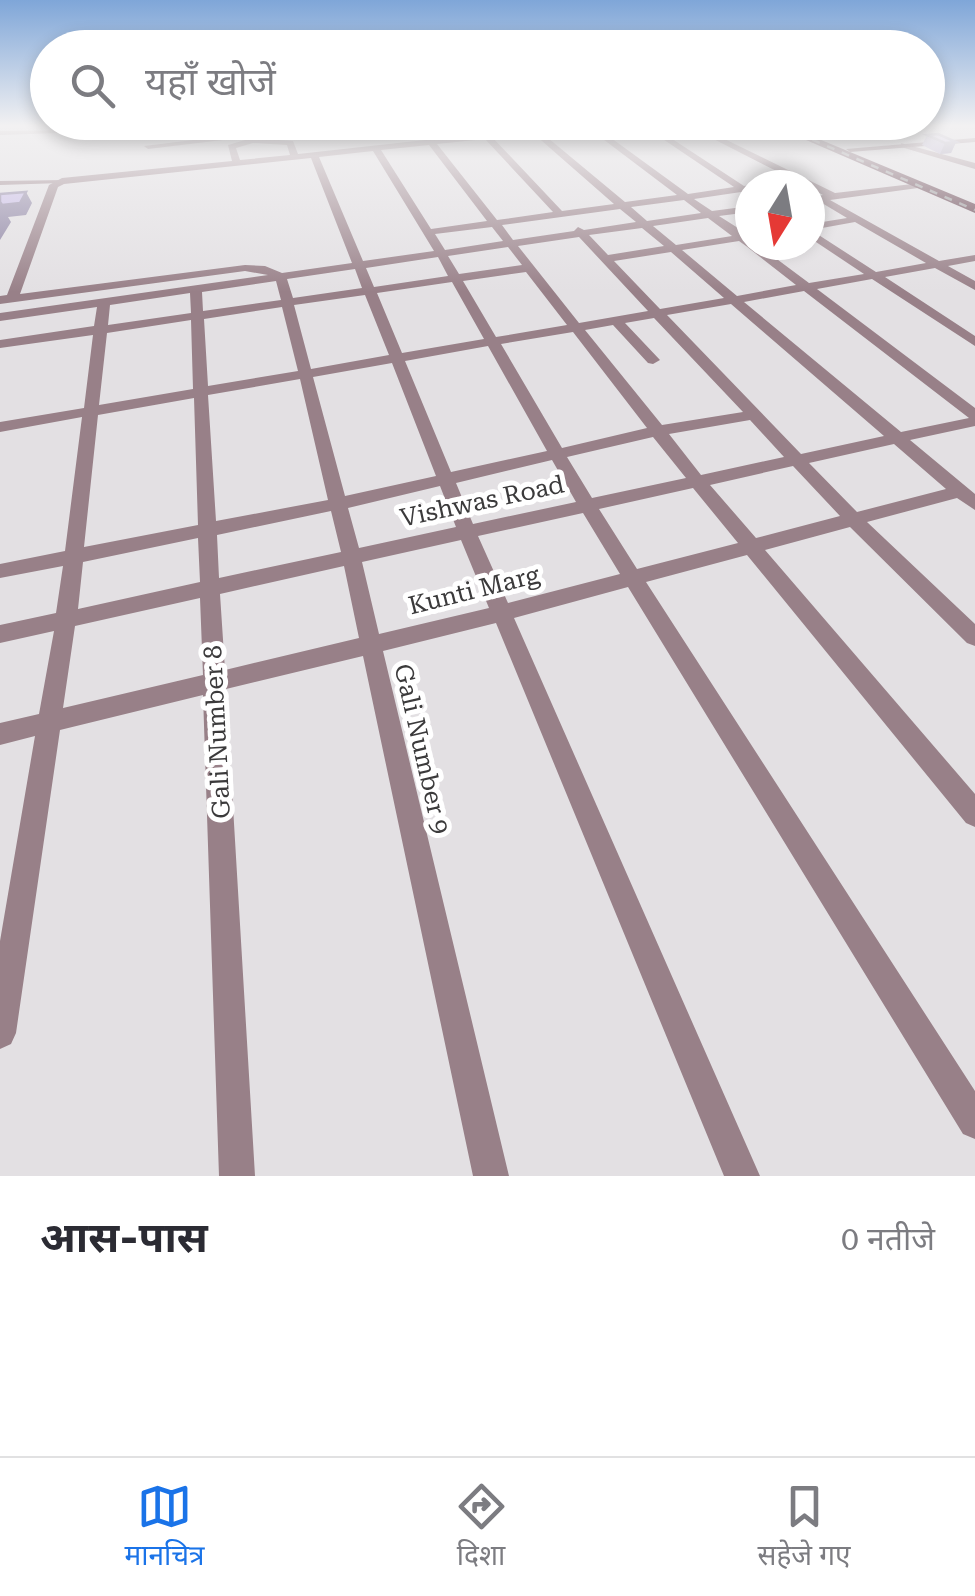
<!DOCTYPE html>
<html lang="hi">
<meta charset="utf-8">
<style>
body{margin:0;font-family:"Roboto Serif","Noto Sans Devanagari",serif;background:#f2f2f3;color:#2b2b33}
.compass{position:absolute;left:735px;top:170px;width:90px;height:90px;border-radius:50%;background:#fff;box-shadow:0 5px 15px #0003;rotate:191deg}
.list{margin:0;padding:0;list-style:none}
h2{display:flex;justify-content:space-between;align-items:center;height:130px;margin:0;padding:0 40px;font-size:42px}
h2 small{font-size:32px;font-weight:400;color:#7c7c81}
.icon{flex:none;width:55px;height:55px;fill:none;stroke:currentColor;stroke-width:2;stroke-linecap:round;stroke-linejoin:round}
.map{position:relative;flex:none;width:975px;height:1176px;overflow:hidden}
.search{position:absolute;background:#fff;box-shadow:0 5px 15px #0003;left:30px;right:30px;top:30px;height:110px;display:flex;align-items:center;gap:25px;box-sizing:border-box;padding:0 35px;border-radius:55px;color:#7c7c81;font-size:38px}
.sheet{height:280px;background:#fff}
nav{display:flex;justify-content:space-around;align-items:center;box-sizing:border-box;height:140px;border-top:2px solid #e1e1e2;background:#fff;font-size:28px;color:#7c7c81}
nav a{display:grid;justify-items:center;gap:5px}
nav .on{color:#1a73e8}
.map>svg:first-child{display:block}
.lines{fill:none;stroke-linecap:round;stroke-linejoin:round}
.lane{fill:#988088;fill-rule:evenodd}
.street{fill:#988088;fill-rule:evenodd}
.secondary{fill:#74535e;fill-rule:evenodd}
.primary{fill:#593341;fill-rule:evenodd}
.rail{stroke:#929092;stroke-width:2.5;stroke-dasharray:8 8;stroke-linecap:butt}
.wall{fill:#aa9ec8}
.shaded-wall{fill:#8b81a2}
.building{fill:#c6b8e8;stroke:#8b81a2;stroke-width:2.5}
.labels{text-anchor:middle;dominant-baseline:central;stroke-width:10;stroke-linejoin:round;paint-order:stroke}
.street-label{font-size:25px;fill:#3b3a3b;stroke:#fff}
</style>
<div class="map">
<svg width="975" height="1176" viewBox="0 0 975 1176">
<rect width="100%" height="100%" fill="#e3e0e3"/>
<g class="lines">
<g class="lane">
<polygon points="0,131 84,130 87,132 0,135"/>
<polygon points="64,180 62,183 0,185 0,181"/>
</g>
<g class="street">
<polygon points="274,127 283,129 340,127 280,134"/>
<path d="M415,127H423L433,140L582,127L542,133L625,202L677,195L587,127H596L688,194L734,187L645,127H654L744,186L750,185V194L741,192L694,199L712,211L750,206V212L719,216L749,235L750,245H758L809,283L864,274L810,238V224L847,218L817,200V196L823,195L810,188V185H804L690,127H700L835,193L921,183L918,188L830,200L939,261L975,255V261L948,266L975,281V290L935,268L885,277L975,336V346L872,279L817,289L975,408V426L910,440L975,494V510L957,498L867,522L975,624V646L967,643L850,527L765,550L975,794V827L966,823L747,555L646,582L975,1091V1139L963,1134L628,587L514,618L760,1176H724L496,623L383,651L509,1176H473L363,656L226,689L255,1176H219L203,695L60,730L16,1033L11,1044L0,1049V941L35,736L0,745V723L39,714L54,631L0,643V625L56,613L63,566L0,578V564L65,551L82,417L0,432V422L84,408L93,335L0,348V340L94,326L97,307L0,321V313L268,275L245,271L0,304V296L7,295L49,185L62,178L232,161L228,145L252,138L293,141L298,154L425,140ZM534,134L614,204L562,211L493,138ZM485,139L553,212L497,220L437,144ZM253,143L287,145L290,155L240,160L236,148ZM429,145L487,221L431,229L381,150ZM373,151L434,251L363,261L319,157ZM311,158L352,263L282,273L265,266L245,265L20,294L58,187L64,184ZM684,200L701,213L647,221L631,207ZM620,209L636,222L584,230L578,227L574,231L513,240L502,225ZM708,218L732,236L676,245L653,226ZM855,222L926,263L876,272L811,230ZM492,227L503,241L445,250L435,234ZM642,228L664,246L608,255L589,235ZM579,237L648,311L579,323L518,246ZM739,241L746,246L796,285L737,296L682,250ZM508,247L522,265L459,274L448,256ZM671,252L724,298L660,309L614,261ZM438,257L448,276L374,287L366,268ZM355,269L362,288L293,298L287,279ZM526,272L567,325L496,337L463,281ZM276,281L281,300L203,311L202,292ZM452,282L484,339L402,353L377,293ZM804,291L969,418L901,432L744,302ZM190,293L191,313L108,325L110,305ZM365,295L389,355L311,369L294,305ZM731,304L884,436L801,454L667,315ZM282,307L298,371L208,386L204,319ZM654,318L743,412L662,425L585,330L613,325L648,363L653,364L660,360L625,323ZM191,320L193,389L99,405L107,333ZM573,332L647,428L562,448L501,344ZM488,346L547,451L451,472L405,361ZM392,363L436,476L345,496L313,377ZM300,379L328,500L216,521L208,395ZM194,398L198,525L84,547L98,415ZM750,420L784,457L701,475L669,434ZM653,437L686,478L592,498L567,457ZM894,444L946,489L857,512L809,463ZM552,460L576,502L473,524L456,483ZM793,466L840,516L756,538L710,485ZM440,486L456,527L359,548L348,508ZM693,488L738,543L637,569L599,509ZM331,511L341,552L219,578L217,535ZM583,513L620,574L508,603L478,536ZM198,538L200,582L78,609L83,562ZM461,540L489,608L379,634L362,562ZM344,566L359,638L225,670L220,594ZM200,598L203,675L63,708L75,626Z"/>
<polygon points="831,127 869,127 808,133 804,131"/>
<polygon points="226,136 223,140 148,149 144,146"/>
<polygon points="901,143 975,163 975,169 901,147"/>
</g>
<polygon class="secondary" points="975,138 975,142 850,152 846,149"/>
<polygon class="primary" points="776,127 790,127 975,204 975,213"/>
<polyline class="rail" points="783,127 975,210"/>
</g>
<polygon class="wall" points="927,135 956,142 951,153 940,154 922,145"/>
<g class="shaded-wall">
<polygon points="956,142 951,153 940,154 945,143"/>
<polygon points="26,192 32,203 26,215 8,217 11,222 0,240 0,202"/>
</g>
<g class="building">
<polygon points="938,134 956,142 945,143 927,135"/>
<polygon points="26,192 20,203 2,205 0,202 0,194"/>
</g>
<linearGradient id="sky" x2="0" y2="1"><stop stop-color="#7fa6d8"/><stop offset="0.43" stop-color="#f2f1f2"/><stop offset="1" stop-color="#f2f1f2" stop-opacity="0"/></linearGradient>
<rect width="975" height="292" fill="url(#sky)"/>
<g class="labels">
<g class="street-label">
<text transform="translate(482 501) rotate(-12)">Vishwas Road</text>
<text transform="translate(474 590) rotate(-14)">Kunti Marg</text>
<text transform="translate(217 732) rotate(-93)">Gali Number 8</text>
<text transform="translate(422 749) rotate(77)">Gali Number 9</text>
</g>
</g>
</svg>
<svg class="compass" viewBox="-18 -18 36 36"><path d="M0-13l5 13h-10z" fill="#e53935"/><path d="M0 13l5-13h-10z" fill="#7c7c81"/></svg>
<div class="search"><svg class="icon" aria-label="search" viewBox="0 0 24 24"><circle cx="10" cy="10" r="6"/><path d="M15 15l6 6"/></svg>यहाँ खोजें</div>
</div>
<section class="sheet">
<h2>आस-पास<small>0 नतीजे</small></h2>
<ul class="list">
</ul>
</section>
<nav>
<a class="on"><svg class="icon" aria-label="map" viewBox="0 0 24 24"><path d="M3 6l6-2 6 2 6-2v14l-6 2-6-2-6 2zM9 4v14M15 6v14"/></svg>मानचित्र</a>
<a><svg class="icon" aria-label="directions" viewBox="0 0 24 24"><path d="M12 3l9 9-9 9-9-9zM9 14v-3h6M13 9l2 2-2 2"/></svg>दिशा</a>
<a><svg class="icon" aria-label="saved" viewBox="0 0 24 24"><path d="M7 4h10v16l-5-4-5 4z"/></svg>सहेजे गए</a>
</nav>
